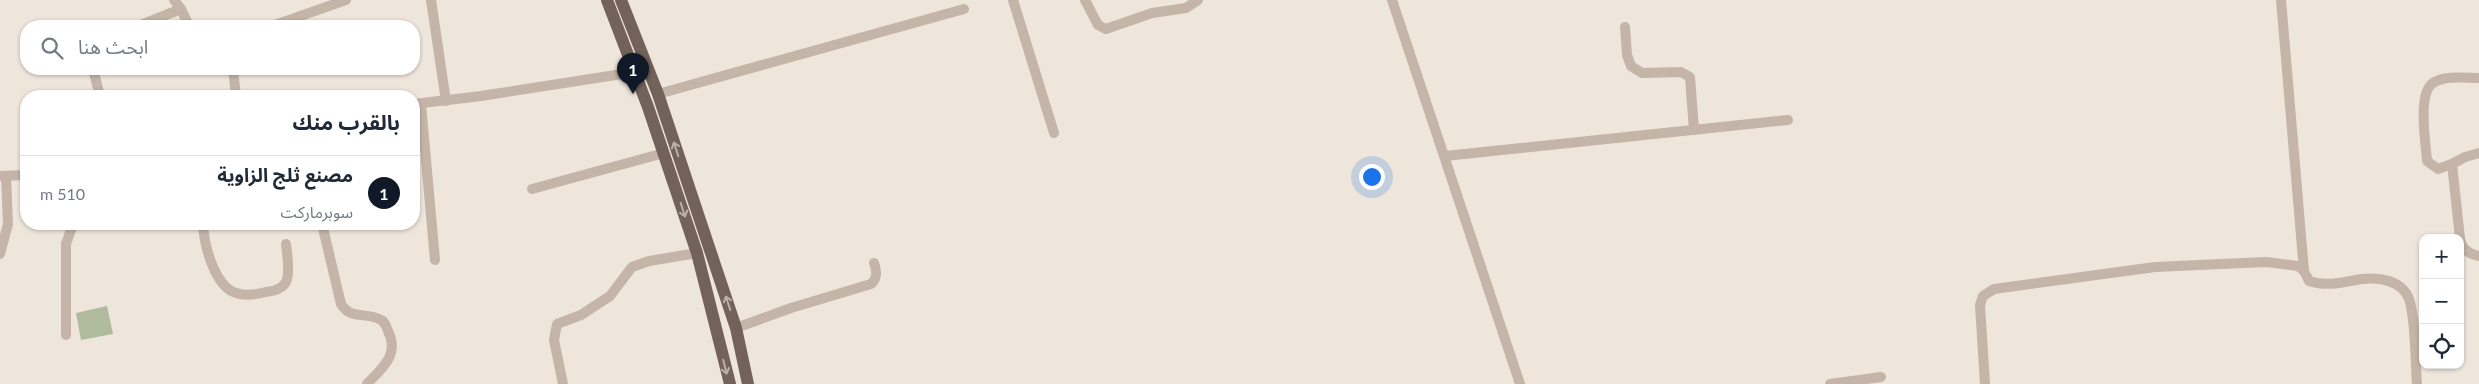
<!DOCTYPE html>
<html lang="ar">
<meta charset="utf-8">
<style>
body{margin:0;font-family:Lato,"Noto Sans Arabic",sans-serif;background:#f6f6f7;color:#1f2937;direction:rtl}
.controls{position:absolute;right:15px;bottom:15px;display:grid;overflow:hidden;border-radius:10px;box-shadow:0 1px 4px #0004}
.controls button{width:45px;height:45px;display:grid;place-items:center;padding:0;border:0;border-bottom:1px solid #e0e1e3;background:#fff;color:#1f2937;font:25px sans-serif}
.you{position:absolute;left:1371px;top:176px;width:18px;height:18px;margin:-12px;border:4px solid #fff;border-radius:50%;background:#1a73e8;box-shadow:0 0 0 8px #1a73e833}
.badge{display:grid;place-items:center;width:32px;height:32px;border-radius:50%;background:#111827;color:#fff;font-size:16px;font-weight:700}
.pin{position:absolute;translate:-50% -41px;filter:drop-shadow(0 1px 2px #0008)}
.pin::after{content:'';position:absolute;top:26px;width:18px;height:15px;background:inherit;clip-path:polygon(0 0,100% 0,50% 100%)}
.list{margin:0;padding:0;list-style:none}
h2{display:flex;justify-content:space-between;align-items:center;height:65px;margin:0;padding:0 20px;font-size:21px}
h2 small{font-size:16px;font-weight:400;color:#747a83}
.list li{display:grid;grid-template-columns:32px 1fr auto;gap:15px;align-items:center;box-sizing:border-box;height:75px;padding:0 20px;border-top:1px solid #e0e1e3}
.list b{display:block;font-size:19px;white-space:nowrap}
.list p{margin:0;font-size:16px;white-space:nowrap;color:#747a83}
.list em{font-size:16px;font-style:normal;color:#747a83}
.icon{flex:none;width:28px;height:28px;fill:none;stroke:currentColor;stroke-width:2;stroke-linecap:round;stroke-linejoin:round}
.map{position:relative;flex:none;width:2479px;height:384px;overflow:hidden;direction:ltr}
.search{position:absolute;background:#fff;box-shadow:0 1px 4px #0004;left:20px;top:20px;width:400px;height:55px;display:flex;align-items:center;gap:12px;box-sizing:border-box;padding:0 18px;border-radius:20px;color:#747a83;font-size:19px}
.panel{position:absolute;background:#fff;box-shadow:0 1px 4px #0004;left:20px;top:90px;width:400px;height:140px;border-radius:20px;direction:rtl}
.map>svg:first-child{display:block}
.green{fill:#b0bb9d}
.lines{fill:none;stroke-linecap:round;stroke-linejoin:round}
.minor{stroke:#c4b5a8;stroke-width:10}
.major{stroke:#72625a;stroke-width:12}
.oneway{stroke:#bbb0a7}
</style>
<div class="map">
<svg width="2479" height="384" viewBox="0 0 2479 384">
<rect width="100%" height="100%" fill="#eee5db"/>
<polygon class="green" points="107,306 113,334 81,340 76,313"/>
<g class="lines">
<g class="minor">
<polyline points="174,0 181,9 189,26"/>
<polyline points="431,0 446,101"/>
<polyline points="1013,0 1054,133"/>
<polyline points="1085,0 1098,25 1106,29 1152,13 1186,8 1198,0"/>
<polyline points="1392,0 1520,384"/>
<polyline points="2281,0 2304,271"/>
<polyline points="138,26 181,9"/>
<polyline points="272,26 346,0"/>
<polyline points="1625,27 1627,55 1631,66 1642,73 1681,72 1690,77 1694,130"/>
<polyline points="93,69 100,96"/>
<polyline points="233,69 236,96"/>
<polyline points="658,94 964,9"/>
<polyline points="414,104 481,96 635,72"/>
<polyline points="421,104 435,260"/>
<polyline points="1445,156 1788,120"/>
<path d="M2452,164L2438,169L2427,161C2426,144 2417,93 2433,83C2445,75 2466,78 2479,78"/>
<polyline points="1,176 26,175"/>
<polyline points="532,189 664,153"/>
<path d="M203,224C204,244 214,286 236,293C245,296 258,294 266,292C275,291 285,288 287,279C290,268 287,255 286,244"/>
<path d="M322,224L341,304C351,320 365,312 379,319C385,321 386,326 388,331C400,355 382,368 367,384"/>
<polyline points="2460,238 2452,164 2465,157 2479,153"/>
<path d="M2460,238C2461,249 2469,254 2479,256"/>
<polyline points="0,254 8,224 6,176"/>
<path d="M736,328L791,308L871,284C878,278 877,271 874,263"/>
<polyline points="66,335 66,244 73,224"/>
<polyline points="563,384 554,340 557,324 581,315 610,296 632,267 649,261 697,253"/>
<polyline points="1830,384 1881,377"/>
<path d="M1985,384L1980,305L1983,296L1994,289L2155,267L2266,262L2298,266L2304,271L2309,281C2326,287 2344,282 2362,279C2378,277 2402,280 2409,299C2416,320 2415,360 2417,384"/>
</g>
<g class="major">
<polyline points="607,0 648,107 697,253 730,384"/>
<polyline points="621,0 658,94 736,328 748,384"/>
</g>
</g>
<defs><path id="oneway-shaft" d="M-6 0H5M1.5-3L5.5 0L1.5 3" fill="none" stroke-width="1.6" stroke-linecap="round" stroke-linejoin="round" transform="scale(1.25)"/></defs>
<g class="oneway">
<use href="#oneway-shaft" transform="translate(676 149) rotate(-108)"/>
<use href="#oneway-shaft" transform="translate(683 210) rotate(72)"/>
<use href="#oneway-shaft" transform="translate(728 303) rotate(-108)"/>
<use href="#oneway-shaft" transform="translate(725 367) rotate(76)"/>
</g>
</svg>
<div class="controls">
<button>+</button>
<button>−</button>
<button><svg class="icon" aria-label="locate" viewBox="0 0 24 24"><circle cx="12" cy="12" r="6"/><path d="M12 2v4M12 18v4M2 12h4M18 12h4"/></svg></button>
</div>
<div class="you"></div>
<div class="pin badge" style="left:633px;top:94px">1</div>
<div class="search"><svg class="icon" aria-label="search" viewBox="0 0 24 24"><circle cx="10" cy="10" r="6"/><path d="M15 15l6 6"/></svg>ابحث هنا</div>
<section class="panel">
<h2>بالقرب منك<small></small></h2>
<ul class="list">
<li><span class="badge">1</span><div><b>مصنع ثلج الزاوية</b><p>سوبرماركت</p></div><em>510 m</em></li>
</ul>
</section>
</div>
